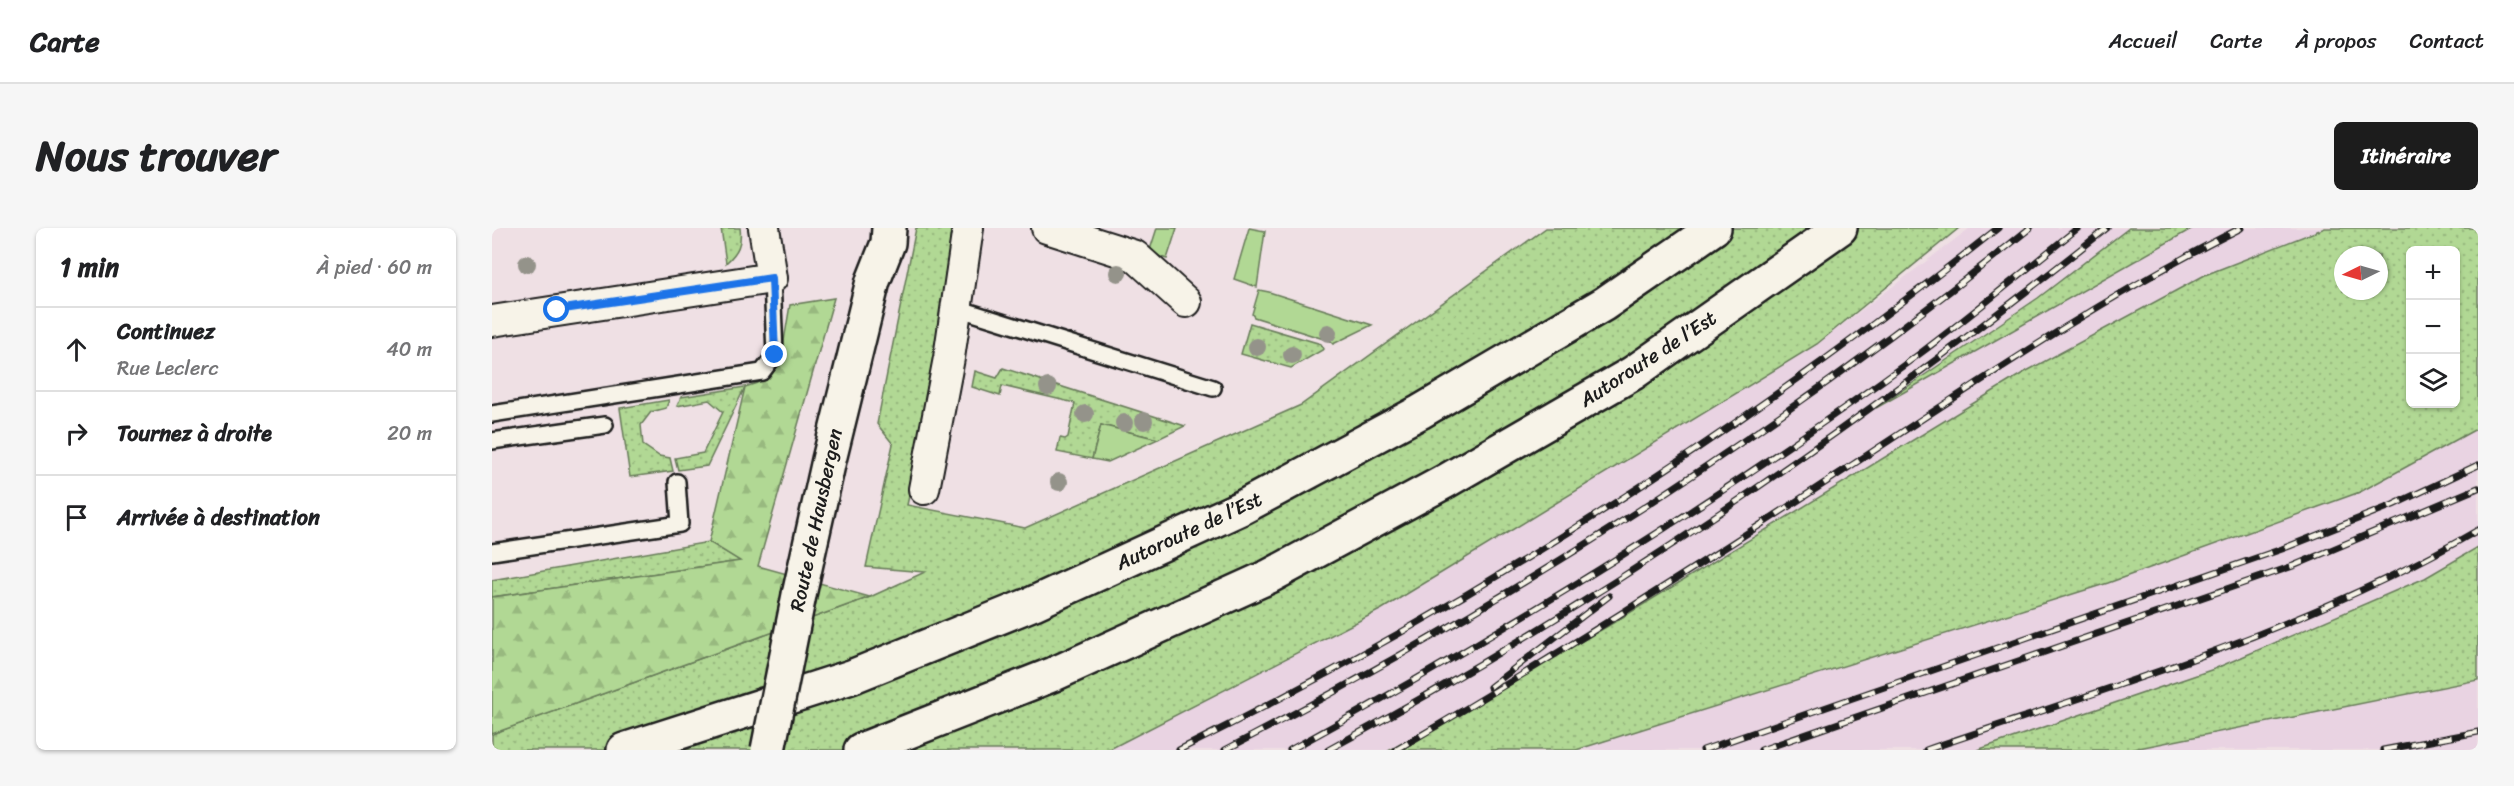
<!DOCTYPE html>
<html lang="fr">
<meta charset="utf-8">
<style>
body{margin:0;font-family:Sriracha,sans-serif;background:#f6f6f6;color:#202124}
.controls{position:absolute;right:18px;top:18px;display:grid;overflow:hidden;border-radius:9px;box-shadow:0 2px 4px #0004}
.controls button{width:54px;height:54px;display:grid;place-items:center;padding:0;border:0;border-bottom:2px solid #e0e0e0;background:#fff;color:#202124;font:30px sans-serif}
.compass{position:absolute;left:1842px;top:18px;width:54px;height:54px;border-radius:50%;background:#fff;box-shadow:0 2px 4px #0004;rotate:265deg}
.stop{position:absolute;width:18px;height:18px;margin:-14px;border:4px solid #1a73e8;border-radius:50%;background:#fff}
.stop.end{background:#1a73e8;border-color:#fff;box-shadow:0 2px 6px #0008}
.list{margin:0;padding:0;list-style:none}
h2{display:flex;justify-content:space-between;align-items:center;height:78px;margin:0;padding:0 24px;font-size:26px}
h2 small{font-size:20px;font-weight:400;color:#757577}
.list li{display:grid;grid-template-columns:39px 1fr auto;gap:18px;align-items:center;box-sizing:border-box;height:84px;padding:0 24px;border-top:2px solid #e0e0e0}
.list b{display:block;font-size:22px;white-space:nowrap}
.list p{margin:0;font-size:20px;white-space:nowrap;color:#757577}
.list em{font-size:20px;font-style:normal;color:#757577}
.icon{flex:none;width:33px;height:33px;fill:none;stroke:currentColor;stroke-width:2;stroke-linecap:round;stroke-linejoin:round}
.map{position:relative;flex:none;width:1986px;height:522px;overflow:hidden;border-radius:9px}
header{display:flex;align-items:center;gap:36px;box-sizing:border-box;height:84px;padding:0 30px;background:#fff;border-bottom:2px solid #e0e0e0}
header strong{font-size:28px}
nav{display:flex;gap:33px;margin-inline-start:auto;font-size:21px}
.intro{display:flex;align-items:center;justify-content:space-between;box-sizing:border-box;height:144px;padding:0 36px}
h1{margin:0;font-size:42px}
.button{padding:15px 27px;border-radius:9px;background:#1c1c1c;color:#fff;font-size:21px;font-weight:700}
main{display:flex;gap:36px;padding:0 36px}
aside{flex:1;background:#fff;border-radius:9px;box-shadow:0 2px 4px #0004}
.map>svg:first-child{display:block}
.built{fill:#e9d3e2}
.grass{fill:url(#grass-dots);stroke:#667a58;stroke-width:1.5;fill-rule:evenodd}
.forest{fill:url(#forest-firs);stroke:#667a58;stroke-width:1.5}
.garden{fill:#b1d894;stroke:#667a58;stroke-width:1.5}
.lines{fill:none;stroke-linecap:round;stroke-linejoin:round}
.service-casing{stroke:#1c1c1c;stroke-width:20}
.minor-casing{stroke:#1c1c1c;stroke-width:34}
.tertiary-casing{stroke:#1c1c1c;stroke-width:38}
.trunk-casing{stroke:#1c1c1c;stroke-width:38}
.service{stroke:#f7f3e8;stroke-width:15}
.minor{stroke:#f7f3e8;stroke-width:30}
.tertiary{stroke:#f7f3e8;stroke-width:33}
.trunk{stroke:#f7f3e8;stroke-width:33}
.rail-casing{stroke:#1c1c1c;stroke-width:7}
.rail{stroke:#f7f3e8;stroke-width:4.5;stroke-dasharray:14;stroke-linecap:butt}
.tertiary-bridge-casing{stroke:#1c1c1c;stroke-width:38;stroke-linecap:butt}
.tertiary-bridge{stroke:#f7f3e8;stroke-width:33}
.tree{fill:#94938a}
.route{stroke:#1a73e8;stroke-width:8}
.labels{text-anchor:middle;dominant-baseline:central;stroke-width:5;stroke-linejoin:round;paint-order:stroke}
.street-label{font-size:20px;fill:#1c1c1c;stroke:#f7f3e8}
</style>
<header>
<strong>Carte</strong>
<nav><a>Accueil</a><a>Carte</a><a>À propos</a><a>Contact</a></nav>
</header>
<div class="intro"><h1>Nous trouver</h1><a class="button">Itinéraire</a></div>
<main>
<aside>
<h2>1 min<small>À pied · 60 m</small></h2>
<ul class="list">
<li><svg class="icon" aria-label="ahead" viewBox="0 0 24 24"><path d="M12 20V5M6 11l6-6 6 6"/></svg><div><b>Continuez</b><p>Rue Leclerc</p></div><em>40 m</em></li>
<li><svg class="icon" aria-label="right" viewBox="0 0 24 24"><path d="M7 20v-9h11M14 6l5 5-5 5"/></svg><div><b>Tournez à droite</b></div><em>20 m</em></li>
<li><svg class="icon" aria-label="arrive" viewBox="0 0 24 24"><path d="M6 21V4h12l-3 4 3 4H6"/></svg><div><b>Arrivée à destination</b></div></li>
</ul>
</aside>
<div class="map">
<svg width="1986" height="522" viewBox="0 0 1986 522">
<defs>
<pattern id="grass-dots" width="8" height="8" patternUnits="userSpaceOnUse" patternTransform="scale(1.5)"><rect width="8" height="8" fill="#b1d894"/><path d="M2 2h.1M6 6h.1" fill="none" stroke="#98b97f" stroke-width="1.8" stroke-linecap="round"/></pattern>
<pattern id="forest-firs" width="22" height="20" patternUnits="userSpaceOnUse" patternTransform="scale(1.5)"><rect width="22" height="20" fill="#b1d894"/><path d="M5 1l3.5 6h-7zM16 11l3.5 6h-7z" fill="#98b97f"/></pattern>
</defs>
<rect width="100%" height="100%" fill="#efe0e4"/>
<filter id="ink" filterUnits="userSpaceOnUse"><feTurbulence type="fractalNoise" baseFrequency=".0167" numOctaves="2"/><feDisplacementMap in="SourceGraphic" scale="12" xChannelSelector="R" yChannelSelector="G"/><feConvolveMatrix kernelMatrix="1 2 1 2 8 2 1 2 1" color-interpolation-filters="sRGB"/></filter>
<g filter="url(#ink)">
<g class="built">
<polygon points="1478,0 1637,0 1546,70 1393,175 1701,0 1833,0 1713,47 1531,145 1116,398 898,522 616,522 890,381 1325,116"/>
<polygon points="1986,200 1986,319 1933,350 1722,441 1485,522 1084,522 1616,355 1868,264"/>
<polygon points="1986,452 1986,522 1637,522"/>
</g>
<g class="grass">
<path d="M229,0H248C250,16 246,24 234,35Z"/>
<polygon points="424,0 459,0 449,123 415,277 533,300 809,177 1054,0 1467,0 1325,116 890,381 616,522 0,522 0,506 378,369 433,344 374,339 401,216 385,196"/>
<polygon points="1637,0 1701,0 1384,180 1546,70"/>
<path d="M1833,0H1986V200L1868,264L1616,355L1084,522H898L1116,398L1531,145L1713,47ZM1918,22H1964V176H1918ZM1851,27H1887V63H1851Z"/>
<polygon points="758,95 829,116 832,121 799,140 749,126"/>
<polygon points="511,140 693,198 666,211 609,197 600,231 565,224 568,210 573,211 576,209 583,175 510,158 508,168 480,159 483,143 505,150"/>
<polygon points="253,159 215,238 186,242 183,230 211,225 231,184 217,172 185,178 189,169"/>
<polygon points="177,172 174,180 159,184 149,197 151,217 167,228 178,230 181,243 138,249 128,180"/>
<polygon points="217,314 249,333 0,369 0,352"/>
<polygon points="1986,319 1986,452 1637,522 1485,522 1722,441 1933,350"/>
</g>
<polygon class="forest" points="342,70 266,338 378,369 0,506 0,369 248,333 217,314 253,159 265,155 288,137 298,77"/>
<g class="garden">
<polygon points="665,0 685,0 675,31 657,25"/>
<polygon points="757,0 773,3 765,59 742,51"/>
<polygon points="767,62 777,64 880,97 841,116 838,113 762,89 760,86"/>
<polygon points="609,197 666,211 616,234 600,231"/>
</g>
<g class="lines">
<g class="service-casing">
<g id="service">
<polyline points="465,80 721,160"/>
<polyline points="0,186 270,144 283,127 280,50"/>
<polyline points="0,213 113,197"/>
<polyline points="0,324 188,296 185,254"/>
</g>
</g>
<g class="minor-casing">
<g id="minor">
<polyline points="555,0 643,28 694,74"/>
<polyline points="0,93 280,50 272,0"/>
<polyline points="432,261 457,130 476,0"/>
</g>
</g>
<g class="tertiary-casing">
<polyline id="tertiary" points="307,367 337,232 381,53 396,15 397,0"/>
</g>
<g class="trunk-casing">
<g id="trunk">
<polyline points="132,522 359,449 542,375 751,279 928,184 1112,76 1222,0"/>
<polyline points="369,522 562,446 778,348 954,253 1141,145 1348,0"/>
</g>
</g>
<use href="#service" class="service"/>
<use href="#minor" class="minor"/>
<use href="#tertiary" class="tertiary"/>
<use href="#trunk" class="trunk"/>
<g class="rail-casing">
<g id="rail">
<polyline points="998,459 1117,368"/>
<path d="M687,522C977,379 1253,201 1506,0"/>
<path d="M733,522C1017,375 1289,201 1538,0"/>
<path d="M798,522C1015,403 1226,273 1426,127C1481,86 1533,42 1586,0"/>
<path d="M836,522C1114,372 1368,197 1615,0"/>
<path d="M904,522C1058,432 1208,337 1357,239C1485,155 1611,69 1749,0"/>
<polyline points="1211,522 1790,321 1901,277 1986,237"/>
<polyline points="1269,522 1801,338 1986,260"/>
<path d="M1434,522C1621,458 1814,402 1986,302"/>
<polyline points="1891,522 1986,504"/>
</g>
</g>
<use href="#rail" class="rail"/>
<g class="tertiary-bridge-casing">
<polyline id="tertiary-bridge" points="276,522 307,367"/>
</g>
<use href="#tertiary-bridge" class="tertiary-bridge"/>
</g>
<g class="tree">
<circle cx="35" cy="36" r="9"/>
<circle cx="626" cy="45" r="9"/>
<circle cx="836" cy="105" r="9"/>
<circle cx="765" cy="119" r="9"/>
<circle cx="800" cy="127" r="9"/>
<circle cx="556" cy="159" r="9"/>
<circle cx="593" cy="186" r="9"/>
<circle cx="652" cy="193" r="9"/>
<circle cx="632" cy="195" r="9"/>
<circle cx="567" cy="254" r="9"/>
</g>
</g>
<g class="lines" filter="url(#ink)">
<polyline class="route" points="65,82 280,50 283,127"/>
</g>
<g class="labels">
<g class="street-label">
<text transform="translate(1156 131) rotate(-33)">Autoroute de l’Est</text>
<text transform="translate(324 292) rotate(-78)">Route de Hausbergen</text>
<text transform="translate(697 303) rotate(-25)">Autoroute de l’Est</text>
</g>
</g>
</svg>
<div class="controls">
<button>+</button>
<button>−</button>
<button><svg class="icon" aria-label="layers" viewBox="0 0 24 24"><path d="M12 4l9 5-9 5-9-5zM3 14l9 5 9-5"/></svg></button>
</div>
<svg class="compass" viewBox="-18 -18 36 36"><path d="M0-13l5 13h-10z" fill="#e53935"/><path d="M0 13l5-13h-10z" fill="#757577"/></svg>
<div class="stop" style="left:65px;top:82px"></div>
<div class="stop end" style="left:283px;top:127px"></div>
</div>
</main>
